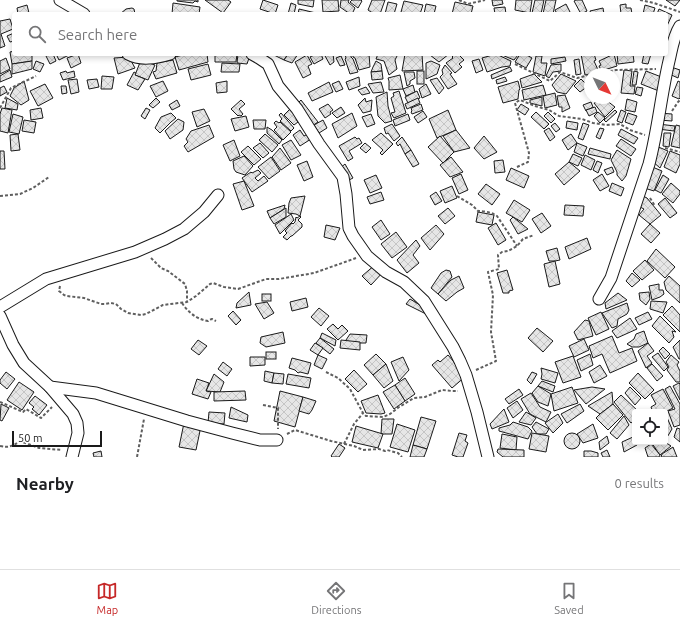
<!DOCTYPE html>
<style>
body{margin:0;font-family:Ubuntu,sans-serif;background:#f6f6f6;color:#202124}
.controls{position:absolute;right:12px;bottom:12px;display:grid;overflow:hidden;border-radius:4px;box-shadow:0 2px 6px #0003}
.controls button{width:36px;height:36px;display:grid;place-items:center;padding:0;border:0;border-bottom:1px solid #e0e0e0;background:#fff;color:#202124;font:20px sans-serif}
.compass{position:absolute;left:584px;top:68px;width:36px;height:36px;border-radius:50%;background:#fff;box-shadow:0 2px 6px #0003;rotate:133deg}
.scale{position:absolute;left:12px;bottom:10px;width:90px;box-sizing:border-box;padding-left:4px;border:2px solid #1a1a1a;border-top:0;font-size:11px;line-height:14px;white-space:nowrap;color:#1a1a1a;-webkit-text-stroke:3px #fff;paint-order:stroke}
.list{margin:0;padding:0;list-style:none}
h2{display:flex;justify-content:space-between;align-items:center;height:52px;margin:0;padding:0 16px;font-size:17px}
h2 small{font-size:13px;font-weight:400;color:#757577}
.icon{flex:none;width:22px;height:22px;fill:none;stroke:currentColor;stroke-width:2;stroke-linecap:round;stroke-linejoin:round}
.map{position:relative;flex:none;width:680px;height:457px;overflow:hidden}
.search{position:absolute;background:#fff;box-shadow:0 2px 6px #0003;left:12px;right:12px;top:12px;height:44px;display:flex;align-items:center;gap:10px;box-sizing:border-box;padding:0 14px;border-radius:4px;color:#757577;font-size:15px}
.sheet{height:112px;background:#fff}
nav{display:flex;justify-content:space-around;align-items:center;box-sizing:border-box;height:56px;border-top:1px solid #e0e0e0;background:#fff;font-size:11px;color:#757577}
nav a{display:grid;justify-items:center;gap:2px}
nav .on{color:#c62828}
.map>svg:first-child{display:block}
.building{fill:url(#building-cross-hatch);stroke:#1a1a1a}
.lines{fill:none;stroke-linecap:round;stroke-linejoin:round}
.street-casing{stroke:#1a1a1a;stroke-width:13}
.path{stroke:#5f5f5f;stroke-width:2;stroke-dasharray:3 2;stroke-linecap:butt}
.street{stroke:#fff;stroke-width:11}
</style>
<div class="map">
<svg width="680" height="457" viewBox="0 0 680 457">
<defs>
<pattern id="building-cross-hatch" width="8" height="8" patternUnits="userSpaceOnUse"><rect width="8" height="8" fill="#e6e6e6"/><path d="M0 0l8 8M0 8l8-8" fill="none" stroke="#c5c5c5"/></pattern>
</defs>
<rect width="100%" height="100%" fill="#fff"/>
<g class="building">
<polygon points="177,0 198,0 198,2 195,1 193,3 177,1"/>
<polygon points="205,0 228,0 231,2 223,13"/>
<polygon points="263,0 278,5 275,14 260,9"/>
<polygon points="298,0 314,0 313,7 298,4"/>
<polygon points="322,0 338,0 339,11 323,12"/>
<polygon points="341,0 349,0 348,2 355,8 352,14 350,14 340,7"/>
<polygon points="352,0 361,0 362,1 358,8 350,2"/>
<polygon points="372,0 385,0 380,14 374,14 368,10"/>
<polygon points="492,0 502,0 503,4 493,6"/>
<polygon points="516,0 532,0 530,13 515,10"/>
<polygon points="535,0 544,0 541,14 532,13"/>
<polygon points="546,0 556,0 553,14 543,14"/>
<polygon points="576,0 582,0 587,11 581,14 574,1"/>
<polygon points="666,0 680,0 675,6"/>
<polygon points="404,1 423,5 420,14 405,14 401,12"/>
<polygon points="388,2 397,4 394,14 385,14"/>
<polygon points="455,2 473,6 471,14 452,14"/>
<polygon points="173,3 200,7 199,14 172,14"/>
<polygon points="291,3 296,5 294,14 288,14"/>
<polygon points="426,4 436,6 434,14 424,14"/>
<polygon points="566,4 570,12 567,14 557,14 555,10"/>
<polygon points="626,4 626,8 631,8 632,14 621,14 620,5"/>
<polygon points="27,5 29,13 31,13 31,14 18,14 17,8"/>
<polygon points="645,5 655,8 653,14 643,14"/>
<polygon points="505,7 506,14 495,14 494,8"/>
<polygon points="132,8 134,9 135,14 120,14 126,9"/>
<polygon points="603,8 604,14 591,14 590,11"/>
<polygon points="299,9 316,13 316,14 298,14"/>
<polygon points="659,9 672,15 666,28 666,14 657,14"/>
<polygon points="10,19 13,29 1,34 5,46 0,48 0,21"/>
<polygon points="14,33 14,41 10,42 7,36"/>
<polygon points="14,51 14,54 32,54 32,61 12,64 10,52"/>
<polygon points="49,54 53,54 56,61 50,64 46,56"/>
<polygon points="56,54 71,54 59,60"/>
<polygon points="78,54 81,63 71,68 67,58"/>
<polygon points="187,54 207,54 208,62 179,70 175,57"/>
<polygon points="215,54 237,54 236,62 215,62"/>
<polygon points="238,54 245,54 250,55 247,64 237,63"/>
<polygon points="275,54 288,54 284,60 274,55"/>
<polygon points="288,54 298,54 292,63 284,60"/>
<polygon points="316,54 321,54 323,59 314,64 310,57"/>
<polygon points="324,54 333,54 334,62 330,65"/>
<polygon points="345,54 351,54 351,57 353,59 358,72 350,74 345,59 346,58"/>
<polygon points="353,54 369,54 370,67 359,70 355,58 353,57"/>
<polygon points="378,54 398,54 395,60 397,69 389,75 384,61 376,59"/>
<polygon points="405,54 422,54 423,70 402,71"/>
<polygon points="430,54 449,54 439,62 430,55"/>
<polygon points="455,54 458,54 464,60 459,64 462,67 455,73 446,63 453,58 452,57"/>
<polygon points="496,54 511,61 510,66 502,67 487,72 482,58"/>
<polygon points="502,54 515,54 518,55 514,60 502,55"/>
<polygon points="520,54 525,54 532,58 526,68 515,62"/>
<polygon points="581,54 594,54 596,60 594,61 599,72 585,75"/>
<polygon points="614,54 617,66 604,70 602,72 599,66 601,65 599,61"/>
<polygon points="617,54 633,54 634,62 618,64"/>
<polygon points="644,54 651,54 648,64 642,63"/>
<polygon points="307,55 312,64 308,66 311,74 303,78 295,62"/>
<polygon points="341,56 345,65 340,66 336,58"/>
<polygon points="536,56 542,56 541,63 547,63 545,76 533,72"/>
<polygon points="129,57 135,68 118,74 114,58"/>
<polygon points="565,57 566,61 551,64 551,59"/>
<polygon points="6,58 10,69 0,74 0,61"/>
<polygon points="479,59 483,70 476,73 472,61"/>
<polygon points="579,59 581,74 576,75 574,60"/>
<polygon points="141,60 155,65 148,80 135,75"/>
<polygon points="173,60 177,73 156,79 153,72 156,71 157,63"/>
<polygon points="32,61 32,69 12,74 12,64"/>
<polygon points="36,61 44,64 40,72 33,69"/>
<polygon points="376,61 381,64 382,71 371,72 373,67"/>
<polygon points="431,61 440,65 437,74 426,79 426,63"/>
<polygon points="222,63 240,64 239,72 221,72"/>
<polygon points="208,64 211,75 191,80 188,69"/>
<polygon points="561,64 561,71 553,72 549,78 546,76 551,65"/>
<polygon points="445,65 452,73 450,74 457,84 448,89 440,77 443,74 442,70"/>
<polygon points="668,66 680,70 678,78 667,73"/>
<polygon points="510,67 512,71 492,79 491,75"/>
<polygon points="10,70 12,77 0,82 0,76"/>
<polygon points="624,70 632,71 630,86 635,86 634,94 621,93"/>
<polygon points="66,71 67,73 74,71 75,77 63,80 60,73"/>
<polygon points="382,71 383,79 372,80 371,72"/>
<rect x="417" y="71" width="7" height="13"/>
<polygon points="634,71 638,72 636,85 632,85"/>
<polygon points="646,71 664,78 659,91 641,84"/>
<polygon points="134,72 136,73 135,75 145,79 138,90 127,85"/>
<polygon points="404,72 414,72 415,78 410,81 410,84 407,86"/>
<polygon points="534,74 542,82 522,88 520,79"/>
<polygon points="561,74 576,81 566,94 557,92 552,85"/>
<polygon points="400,75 403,89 389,90 389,81 388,78"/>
<polygon points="102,76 114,77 112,89 101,89"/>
<polygon points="359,77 360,86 349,90 346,82"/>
<polygon points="505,77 507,81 497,84 496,80"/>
<polygon points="437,78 444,88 439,94 430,80"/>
<polygon points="77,79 79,92 71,94 68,80"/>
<polygon points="97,79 99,87 89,89 87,80"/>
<polygon points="581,79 588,86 580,92 574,86"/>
<polygon points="24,81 29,100 21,105 10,96 14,88"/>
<polygon points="163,81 168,91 156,97 150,86"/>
<polygon points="227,81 227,92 217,93 216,83"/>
<polygon points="339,81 343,89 336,92 332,84"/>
<polygon points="518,81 520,89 519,90 518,99 503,103 498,87"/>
<polygon points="678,81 680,82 680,98 679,99 672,96"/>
<polygon points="329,82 333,92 312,101 308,93"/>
<polygon points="381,82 384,92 373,93 368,84"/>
<polygon points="45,84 53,98 38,106 30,91"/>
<polygon points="426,84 431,94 422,98 419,89"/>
<polygon points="413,85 415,92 406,96 403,89"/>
<polygon points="543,85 546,95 524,100 522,90"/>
<polygon points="4,86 7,92 0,96 0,88"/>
<polygon points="61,86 66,86 67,93 62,94"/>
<polygon points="366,87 370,93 362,95 358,90"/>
<polygon points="637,87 643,88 641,96 635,94"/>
<polygon points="399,91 406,113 394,118 391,113 395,112 391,98 394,96 393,93"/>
<polygon points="417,91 420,98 408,103 405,97"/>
<polygon points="387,92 388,106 392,121 385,123 378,116 376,97"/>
<polygon points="555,93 557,105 545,108 543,96"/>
<polygon points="565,95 570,108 562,112 562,107 559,107 557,96"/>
<polygon points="542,97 542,106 530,103 530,100"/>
<polygon points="7,98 18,104 17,110 5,108"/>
<polygon points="156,98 160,102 153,108 149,105"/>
<polygon points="365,98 366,102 372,100 371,111 363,113 358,105"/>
<polygon points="418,98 420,103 407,109 405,104"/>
<polygon points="627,99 637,102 635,112 625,110"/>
<polygon points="177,100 180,106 172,110 169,105"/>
<polygon points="241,100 245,104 239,109 243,114 241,116 239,115 238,116 231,109"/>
<polygon points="301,100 318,122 309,128 295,106"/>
<polygon points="606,100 615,107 605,117 594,103"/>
<polygon points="591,102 593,107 586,111 583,105"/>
<polygon points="328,104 333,110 330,112 331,114 325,118 319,109"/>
<polygon points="421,104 423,110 412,114 411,112 412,111 411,108"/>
<polygon points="521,104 529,109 525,115 517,110"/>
<polygon points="292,107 299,116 296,119 298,122 294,125 284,115"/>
<polygon points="341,107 345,113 337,118 332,113"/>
<polygon points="595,107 597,112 589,116 586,110"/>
<polygon points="2,108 12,110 8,133 0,131 0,114"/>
<polygon points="41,108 43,118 31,120 30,110"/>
<polygon points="146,108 150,110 145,119 141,116"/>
<polygon points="204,109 210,121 197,127 192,112"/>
<polygon points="448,110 456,130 437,138 429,119"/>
<polygon points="615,110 617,112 606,122 604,120"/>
<polygon points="621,110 626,112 622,123 617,121"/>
<polygon points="423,111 427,117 418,123 414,117"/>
<polygon points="536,112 549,124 544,129 531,117"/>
<polygon points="548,112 555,119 551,123 544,116"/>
<polygon points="598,112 605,118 600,123 594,116"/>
<polygon points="171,113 176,118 171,122 160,133 155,128 161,117"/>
<polygon points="281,113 294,128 291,131 280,121 282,119 279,115"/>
<polygon points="352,113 357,126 338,138 332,124"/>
<polygon points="628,113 637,116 633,125 625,122"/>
<polygon points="659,113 672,114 672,121 659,120"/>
<polygon points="13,114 23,117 19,134 9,132"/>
<polygon points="371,114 375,124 367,127 362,117"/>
<polygon points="408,114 410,120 395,126 393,120"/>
<polygon points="246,116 249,127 235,131 231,119"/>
<polygon points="178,119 184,122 183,130 170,139 165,131"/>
<polygon points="24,120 36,122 34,133 22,131"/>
<polygon points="253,120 266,120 265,129 254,129"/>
<polygon points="323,120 327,128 319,133 314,125"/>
<polygon points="276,121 279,123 280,122 291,132 283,140 274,130 277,127 274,123"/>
<polygon points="567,121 578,123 577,130 566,128"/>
<polygon points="555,123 560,129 556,132 551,126"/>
<polygon points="583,123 589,125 583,140 578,138"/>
<polygon points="392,124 400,136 394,141 388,133 386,134 384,128"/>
<polygon points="658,124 675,126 674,131 658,129"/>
<polygon points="209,125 214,137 188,152 184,146 188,142 186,139 191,131"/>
<polygon points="676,125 680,126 680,148 671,146"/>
<polygon points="267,127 272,130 282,140 279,144 267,133"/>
<polygon points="549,128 555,137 550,141 544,131"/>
<polygon points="600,128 604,129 600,139 596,137"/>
<polygon points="621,129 638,138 634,144 618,135"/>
<polygon points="300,130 304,136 308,134 311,139 300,146 293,135"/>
<polygon points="456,130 470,148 454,152 443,136"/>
<polygon points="381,133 393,144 382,155 380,153 383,150 372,140"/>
<polygon points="664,133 671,133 669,147 663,146"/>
<polygon points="18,134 20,150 11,151 10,135"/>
<polygon points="265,134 278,145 272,152 259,140"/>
<polygon points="571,134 577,143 568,150 562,140"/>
<polygon points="440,136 454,152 443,163 428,147"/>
<polygon points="484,136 497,152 484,159 474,148"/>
<polygon points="355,137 357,139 359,138 362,143 349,151 353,158 348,161 339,146"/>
<polygon points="402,137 411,150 405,154 400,144 398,146 396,143"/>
<polygon points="621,139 636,149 631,156 616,146"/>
<polygon points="234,140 240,156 230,161 223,145"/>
<polygon points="291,140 301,155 291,160 282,145"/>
<polygon points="260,143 269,153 263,158 253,148"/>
<polygon points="365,143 371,148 366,153 360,148"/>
<polygon points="577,143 587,147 583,156 574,152"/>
<polygon points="248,146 261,159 254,165 241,152"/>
<polygon points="656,146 668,151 660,168 651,160"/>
<polygon points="280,148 291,163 281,170 272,157"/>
<polygon points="590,148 611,154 610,159 588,154"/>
<polygon points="411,150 419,164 413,167 405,154"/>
<polygon points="617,150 631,159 626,176 622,181 617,175 617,172 611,160"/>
<polygon points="0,151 4,151 5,169 0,169"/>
<polygon points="670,151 680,155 680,164 676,173 664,167"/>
<polygon points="573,154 582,158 578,166 569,162"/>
<polygon points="585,155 595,160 591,170 581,165"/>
<polygon points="244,156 253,166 245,175 236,172 234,169 233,161"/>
<polygon points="271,157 280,171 269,179 258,167"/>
<polygon points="451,157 463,172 450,177 440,165"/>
<polygon points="503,160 505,172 495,173 494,161"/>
<polygon points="307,161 313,177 304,181 297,165"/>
<polygon points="597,161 602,163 598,173 593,170"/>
<polygon points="569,162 580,171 564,185 555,174"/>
<polygon points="345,164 353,178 347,181 339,169"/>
<polygon points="650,166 662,171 654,191 641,187"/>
<polygon points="612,167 614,172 607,175 604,170"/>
<polygon points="511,168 529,176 524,188 506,180"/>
<polygon points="258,170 261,173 255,178 258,181 264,176 268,181 252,192 242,178 251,172 252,173"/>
<polygon points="461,174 468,190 459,194 452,178"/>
<polygon points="602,174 609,186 600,191 593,180"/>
<polygon points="376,175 382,188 370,193 364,180"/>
<polygon points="663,175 669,179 661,193 655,190"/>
<polygon points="244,181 254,206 242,210 233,184"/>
<polygon points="612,183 624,188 621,196 609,191"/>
<polygon points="671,183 680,191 680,194 673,203 662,194"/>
<polygon points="486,184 500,194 492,205 478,194"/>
<polygon points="452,186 457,198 445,203 440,191"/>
<polygon points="381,192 384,200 370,204 367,197"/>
<polygon points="436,192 442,201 435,205 430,196"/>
<polygon points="641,195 647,198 661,215 650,224 639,215 644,209 636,205"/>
<polygon points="305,196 300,216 296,214 288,213 289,203 291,198"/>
<polygon points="665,198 677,213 670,218 658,204"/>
<polygon points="514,200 530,210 522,222 506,213"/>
<polygon points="285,205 284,209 270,218 267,211"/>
<polygon points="565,205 584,206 583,216 564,215"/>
<polygon points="286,208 286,217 274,224 270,218"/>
<polygon points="448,208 455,216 445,224 438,216"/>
<polygon points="478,212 494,215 492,225 476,222"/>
<polygon points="542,213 551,226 541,233 532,219"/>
<polygon points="291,214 294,220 280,234 275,225"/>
<polygon points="300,216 301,217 298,220 302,224 302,227 292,236 291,236 287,240 283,237 287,233 285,231 292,223 293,224 295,222 296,217 297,218"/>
<polygon points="513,217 528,229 518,234 510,220"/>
<polygon points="381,220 390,234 381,240 372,227"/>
<polygon points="496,223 506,240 498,245 488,228"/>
<polygon points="650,224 660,233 651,243 641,234"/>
<polygon points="326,225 340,228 335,240 324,237"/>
<polygon points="436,225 444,234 430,250 421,238"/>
<polygon points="396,232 407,247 392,258 381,244"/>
<polygon points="587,238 591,249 569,259 565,247"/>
<polygon points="416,240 420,246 413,255 419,263 407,273 397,260"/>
<polygon points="557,248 560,260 555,261 549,261 546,251"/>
<polygon points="656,249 675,267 665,278 647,261"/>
<polygon points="645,260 654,270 642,280 633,271"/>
<polygon points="555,261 560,284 549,287 544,264"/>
<polygon points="376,264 384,271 371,285 362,276"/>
<polygon points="446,270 450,271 452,277 438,294 431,288 441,273"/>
<polygon points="507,270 513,290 509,291 509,293 503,293 497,273"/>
<polygon points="632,273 640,280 632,287 626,281"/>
<polygon points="459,276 464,288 457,292 446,301 438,294 451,280"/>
<polygon points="669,276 680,286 680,303 666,290 664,282"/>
<polygon points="659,284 659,290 663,290 664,294 660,297 652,300 649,286"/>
<polygon points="249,292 251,305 236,308 237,303"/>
<polygon points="649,292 650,299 646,305 640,300 639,293"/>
<polygon points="618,293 627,300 606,309 605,303"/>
<rect x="262" y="294" width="9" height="7"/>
<polygon points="306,298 308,307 292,311 290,302"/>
<polygon points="410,299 430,311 428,315 406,304"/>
<polygon points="651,301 667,302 663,313 650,309"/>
<polygon points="267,302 274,313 264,319 255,304"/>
<polygon points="627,303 629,310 627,314 618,319 617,326 612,328 602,313"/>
<polygon points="672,306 680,315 680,332 663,315"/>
<polygon points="319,308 329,316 321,326 311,317"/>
<polygon points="233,311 241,320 236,325 228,316"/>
<polygon points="601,312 609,329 596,335 588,318"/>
<polygon points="648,312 652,319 639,325 635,318"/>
<polygon points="660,316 676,332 672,331 674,337 669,343 652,326"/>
<polygon points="630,318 637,329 617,338 612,331"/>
<polygon points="585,320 589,321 593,336 578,340 574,332"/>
<polygon points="333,324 338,329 342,325 348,331 338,340 327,329"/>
<polygon points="537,328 553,341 543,352 528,338"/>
<polygon points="644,331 648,343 639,347 632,347 627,344 634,339 636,334"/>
<polygon points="283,332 285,343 266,347 260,343 261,337"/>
<polygon points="322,333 336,340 335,346 320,338"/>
<polygon points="350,334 367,335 366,343 344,343"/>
<polygon points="612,336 619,353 632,348 637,361 610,373 602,354 593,358 589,346"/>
<polygon points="320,338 334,349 330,354 316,343"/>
<polygon points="584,339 589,350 574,357 569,346"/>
<polygon points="198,340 207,346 199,355 191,349"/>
<polygon points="341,340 360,342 360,350 340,348"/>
<polygon points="680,340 680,359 679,359 673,347"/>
<polygon points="315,343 323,348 318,355 310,350"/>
<polygon points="648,343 654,351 647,356 652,363 646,368 638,351"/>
<polygon points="663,347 670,354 665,359 659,351"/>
<rect x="266" y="352" width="10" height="7"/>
<polygon points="658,353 668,367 664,371 652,357"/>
<polygon points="376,354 386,364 373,375 364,365"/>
<polygon points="590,354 593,365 581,371 577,360"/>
<polygon points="318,355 327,359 322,369 314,365"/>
<polygon points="448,355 466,376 452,388 432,365 438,360 440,362"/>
<polygon points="671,355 679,362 677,365 680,371 680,382 676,382 667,370 669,367 666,362"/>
<polygon points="573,356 581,377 563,383 555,362"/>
<polygon points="250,357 265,357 265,365 250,366"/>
<polygon points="403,357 409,370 399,381 391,362"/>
<polygon points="292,358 311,363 308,374 300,372 298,373 295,370 289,368"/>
<polygon points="223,362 232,369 227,376 218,369"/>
<polygon points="386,364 393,381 384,388 373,375"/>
<polygon points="652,364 663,376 657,381 647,368"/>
<polygon points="600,365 607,376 594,383 589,372"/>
<polygon points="541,368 558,373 555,383 541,379 542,374"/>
<polygon points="354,370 367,384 358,392 345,379"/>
<polygon points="265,371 274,373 272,383 264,381"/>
<polygon points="6,372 15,379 7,389 0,383 0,380"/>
<polygon points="532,372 537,374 531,384 527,380"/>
<polygon points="274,373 284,374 283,384 272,383"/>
<polygon points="638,373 654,390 645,399 629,383"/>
<polygon points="214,374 224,382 220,392 206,391"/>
<polygon points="288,374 311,378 309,388 286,384"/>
<polygon points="405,378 415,394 405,401 395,385"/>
<polygon points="197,379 209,383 206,391 211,392 208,399 192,394"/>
<polygon points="542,381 555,386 553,392 538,386"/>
<polygon points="19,382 34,392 22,410 7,400"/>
<polygon points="679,383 680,384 680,400 673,386"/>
<polygon points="395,385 405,401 394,409 383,392"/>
<polygon points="538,386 551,394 548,406 538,402 532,393"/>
<polygon points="670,386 680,404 680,425 674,427 668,411 675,409 665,389"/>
<polygon points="572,387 578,403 554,411 551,394"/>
<polygon points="592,387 605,389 586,404 574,390"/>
<polygon points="630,387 641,398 635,405 625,393"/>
<polygon points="519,389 523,395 509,404 505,399"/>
<polygon points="663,389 673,408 665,412 653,412 651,407 656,404 651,395"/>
<polygon points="245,391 246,400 214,401 214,392"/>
<polygon points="280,391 303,397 295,427 274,421"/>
<polygon points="612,392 613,404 600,414 588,406"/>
<polygon points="531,393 540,407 551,412 546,422 530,414 521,399"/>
<polygon points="378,395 385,413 381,414 366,413 361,401"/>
<polygon points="621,395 639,412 635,412 635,420 631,423 614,402"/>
<polygon points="35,396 47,405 39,415 32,409 34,407 29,403"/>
<polygon points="303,397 316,401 312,410 309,414 299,411"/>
<polygon points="517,401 523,410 513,418 507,408"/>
<polygon points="1,404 9,408 2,421 0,420"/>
<polygon points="580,404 584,411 567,423 561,414"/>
<polygon points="613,404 623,415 608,430 596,418 600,414"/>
<polygon points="231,407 248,415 247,422 229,418"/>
<polygon points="504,409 509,422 492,429 490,424"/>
<polygon points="209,412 225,413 224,424 208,423"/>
<polygon points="526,412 536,418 531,425 519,422"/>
<polygon points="665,413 672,429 666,439 665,437"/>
<polygon points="558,414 563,423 553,433 545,423"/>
<polygon points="624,416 629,425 617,439 610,433"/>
<polygon points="421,417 436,421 427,449 413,445"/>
<polygon points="382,419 394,419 392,434 381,434"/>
<polygon points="513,422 528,427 532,431 528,439 499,431 499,428 510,425"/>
<polygon points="536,422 549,429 546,434 537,434 532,427"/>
<polygon points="184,423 201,426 196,450 179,447"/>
<polygon points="397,424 415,430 408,452 390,447"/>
<polygon points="593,424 598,438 583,443 577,434"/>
<polygon points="356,426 383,434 378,448 352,442"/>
<polygon points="677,428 680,429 680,442 674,437"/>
<circle cx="572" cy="441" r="8"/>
<polygon points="459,433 467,435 465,441 468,443 463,457 458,457 452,455"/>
<polygon points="532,433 549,436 546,452 529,449"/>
<polygon points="502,434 517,437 516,450 500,448"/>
<polygon points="607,436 609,443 600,450 599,442"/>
<polygon points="633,437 637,445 624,452 622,442"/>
<polygon points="651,442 665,442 671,446 660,455"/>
<polygon points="339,444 345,448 339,457 332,457 331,456"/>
<polygon points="651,444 660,455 659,457 648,457 645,448"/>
<polygon points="413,445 427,449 424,457 410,457"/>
<polygon points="673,447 677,457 661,457 662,454"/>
<polygon points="498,449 524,450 524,457 503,457 497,452"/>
<polygon points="607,450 610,457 603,457 601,453"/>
<polygon points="101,451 102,457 94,457 93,453"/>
<polygon points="584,451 591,451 598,453 598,457 584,457"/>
</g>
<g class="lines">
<g class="street-casing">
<g id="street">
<polyline points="60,0 84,14"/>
<path d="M128,54C141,61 156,58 170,54"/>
<polyline points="252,54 259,58 268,64 278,86 297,109 319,144 343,177 346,194 349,228 353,236 367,256 386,272 404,282 424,301 453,347 460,361 466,375 477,412 488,457"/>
<path d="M599,299L611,278L649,164C658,130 661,95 669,61C672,49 673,37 680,26"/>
<polyline points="0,307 46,279 135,252 165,239 184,229 204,212 218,195"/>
<polyline points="0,316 13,345 24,363 50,387 73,414 77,423 78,433 72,457"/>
<polyline points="50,387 96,393 187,421 232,433 260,440 277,440"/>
</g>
</g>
<g class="path">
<polyline points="459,0 468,4 485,0"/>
<polyline points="640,0 654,3 680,12"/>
<polyline points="515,64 550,81 560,72 577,78 590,75"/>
<polyline points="595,74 616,70 656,69"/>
<polyline points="0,108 11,88 36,76"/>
<polyline points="672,111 678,102 680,100"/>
<polyline points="665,148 680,152"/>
<polyline points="517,167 528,162 529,153 515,103 520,100 535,106 549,110 559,116 582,119 593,123 606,125 620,124 630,130 645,135"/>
<polyline points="0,196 20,194 33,188 49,177"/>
<path d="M457,196L472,205L478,211C484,211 491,212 497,216L517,246"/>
<polyline points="650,198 655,206"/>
<polyline points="151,258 161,268 168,271 185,284 187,291 187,302"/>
<polyline points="60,286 59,291 64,295 67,296 84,298 101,304 105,304 111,303 116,304 121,309 128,313 141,315 146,314 163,305 187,302 196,296 210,284 213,283 224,287 238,289 266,279 279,279 314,273 345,262 356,258"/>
<path d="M182,303C188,312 196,319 208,321L209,320L212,319L216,321"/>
<polyline points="476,370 496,361 491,332 493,295 488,272 499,269 498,255 502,252 508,251 517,246 523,239 534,235"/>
<polyline points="326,372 338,378 350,389 363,413 366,416 383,417 390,414 399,407 414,398 425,397 442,390 452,391 458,391"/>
<polyline points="0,402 23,412 26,409 41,418 52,407"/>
<polyline points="263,405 278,408 278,429"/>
<polyline points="287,434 295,430 331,441 354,446 363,450 379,449 385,451 387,450 398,453 402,457"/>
<polyline points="344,444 354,424 363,413"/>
<path d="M0,446C9,448 13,446 20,441L39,448L62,450"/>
<polyline points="137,457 144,419"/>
</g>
<use href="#street" class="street"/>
</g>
</svg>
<div class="controls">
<button><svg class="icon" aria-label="locate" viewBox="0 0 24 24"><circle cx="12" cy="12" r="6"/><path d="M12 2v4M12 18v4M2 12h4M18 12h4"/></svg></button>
</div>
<svg class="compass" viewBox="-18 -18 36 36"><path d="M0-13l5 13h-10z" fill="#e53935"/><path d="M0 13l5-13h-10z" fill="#757577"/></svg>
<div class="scale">50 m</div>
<div class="search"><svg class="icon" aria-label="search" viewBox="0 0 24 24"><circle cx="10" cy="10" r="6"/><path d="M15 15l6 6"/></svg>Search here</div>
</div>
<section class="sheet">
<h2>Nearby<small>0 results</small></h2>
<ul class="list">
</ul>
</section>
<nav>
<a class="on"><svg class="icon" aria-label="map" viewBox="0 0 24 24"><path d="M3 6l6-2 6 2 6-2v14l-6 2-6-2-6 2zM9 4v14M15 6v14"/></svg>Map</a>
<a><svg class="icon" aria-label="directions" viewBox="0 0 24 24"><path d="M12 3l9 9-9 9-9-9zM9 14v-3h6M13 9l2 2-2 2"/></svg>Directions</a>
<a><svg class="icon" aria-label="saved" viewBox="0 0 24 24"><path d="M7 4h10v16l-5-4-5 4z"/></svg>Saved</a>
</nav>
